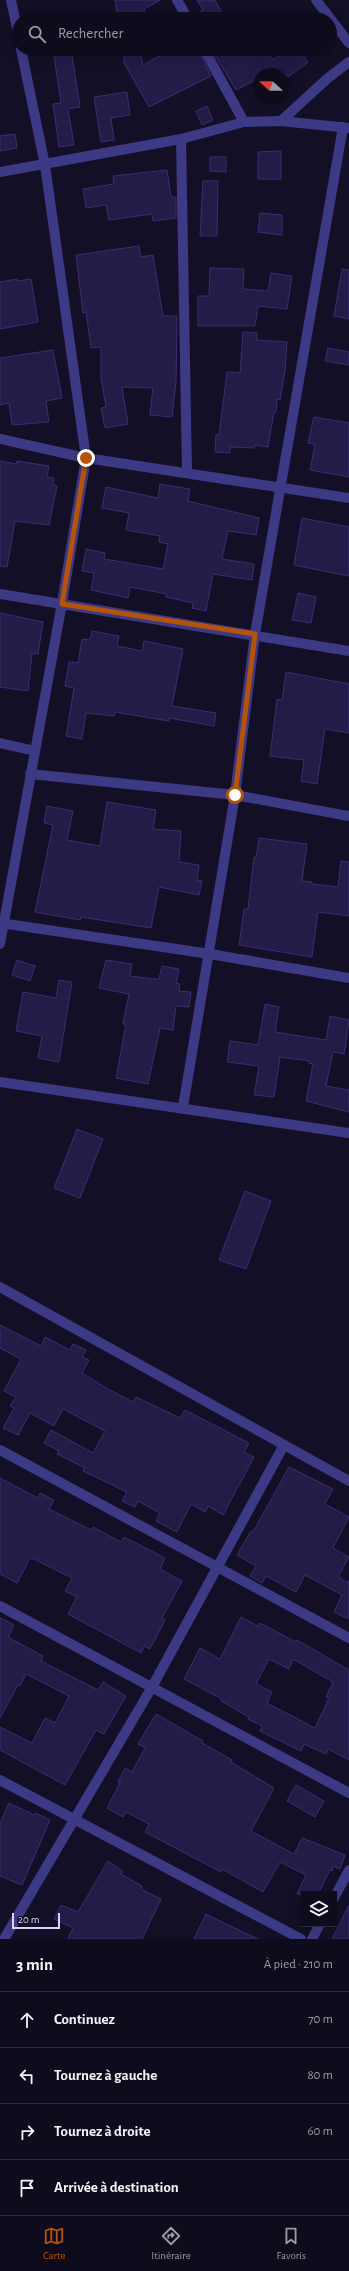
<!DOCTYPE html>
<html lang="fr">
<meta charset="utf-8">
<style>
body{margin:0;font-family:"Alegreya Sans",sans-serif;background:#171425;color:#f1f3f6}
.controls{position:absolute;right:12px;bottom:12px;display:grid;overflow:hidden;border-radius:0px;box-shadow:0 4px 16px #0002}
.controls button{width:36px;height:36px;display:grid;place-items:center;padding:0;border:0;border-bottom:1px solid #2e2b3b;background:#0e0b1c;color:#f1f3f6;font:20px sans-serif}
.compass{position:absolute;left:253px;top:68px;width:36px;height:36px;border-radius:50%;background:#0e0b1c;box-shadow:0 4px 16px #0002;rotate:291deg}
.scale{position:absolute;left:12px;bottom:10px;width:48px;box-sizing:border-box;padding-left:4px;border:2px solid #d9d4ff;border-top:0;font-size:11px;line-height:14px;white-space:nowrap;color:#d9d4ff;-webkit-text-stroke:3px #130f26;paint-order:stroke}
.stop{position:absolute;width:12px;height:12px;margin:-9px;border:3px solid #b45309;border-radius:50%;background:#fff}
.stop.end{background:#b45309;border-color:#fff;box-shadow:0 1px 4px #0008}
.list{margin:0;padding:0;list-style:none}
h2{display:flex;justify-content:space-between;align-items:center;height:52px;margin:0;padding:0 16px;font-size:17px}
h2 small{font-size:13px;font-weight:400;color:#9b9ba3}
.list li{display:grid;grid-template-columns:26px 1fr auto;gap:12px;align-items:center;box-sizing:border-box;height:56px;padding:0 16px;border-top:1px solid #2e2b3b}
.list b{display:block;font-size:15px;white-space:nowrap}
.list em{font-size:13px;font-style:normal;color:#9b9ba3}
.icon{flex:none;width:22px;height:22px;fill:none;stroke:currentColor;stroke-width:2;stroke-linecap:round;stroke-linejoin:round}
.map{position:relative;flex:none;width:349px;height:1939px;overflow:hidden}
.search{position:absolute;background:#0e0b1c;box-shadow:0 4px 16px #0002;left:12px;right:12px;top:12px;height:44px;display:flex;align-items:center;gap:10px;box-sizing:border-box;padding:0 14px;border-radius:22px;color:#9b9ba3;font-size:15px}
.sheet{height:276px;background:#0e0b1c}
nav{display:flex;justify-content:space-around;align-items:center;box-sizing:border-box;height:56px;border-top:1px solid #2e2b3b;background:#0e0b1c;font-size:11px;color:#9b9ba3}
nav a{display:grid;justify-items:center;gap:2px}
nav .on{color:#b45309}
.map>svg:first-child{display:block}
.building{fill:#241b47;stroke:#3b2d73;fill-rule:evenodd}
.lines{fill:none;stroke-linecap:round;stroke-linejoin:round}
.minor{stroke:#3d3a85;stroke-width:10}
.tertiary{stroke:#3d3a85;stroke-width:10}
.route{stroke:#b45309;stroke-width:5}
</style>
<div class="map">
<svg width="349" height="1939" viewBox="0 0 349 1939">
<rect width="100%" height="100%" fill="#130f26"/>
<g class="building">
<polygon points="115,0 160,0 144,9 146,19 118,19"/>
<polygon points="197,0 215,0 225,19 194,19 194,16 203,10"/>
<polygon points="53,49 71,49 80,107 68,109 74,145 59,147 53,104 61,103"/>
<polygon points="123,49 139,49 143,65 172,49 198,49 211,76 149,107 123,61 125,60"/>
<polygon points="211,49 265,49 273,60 287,49 299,49 308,62 288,77 286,74 259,74 259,78 236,90"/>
<polygon points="127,92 130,115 111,118 114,140 101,142 94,97"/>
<polygon points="207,106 213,120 202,125 196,111"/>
<polygon points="15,134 17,148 0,151 0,136"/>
<polygon points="281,151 281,179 258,179 258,152"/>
<polygon points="210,157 226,157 226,172 210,171"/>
<polygon points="167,170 171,197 176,197 176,218 153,221 152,214 109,220 106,205 86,208 83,189 114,184 113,176"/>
<polygon points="203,181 218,181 217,236 200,236"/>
<polygon points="260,213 282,215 282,235 258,232"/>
<polygon points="139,246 141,257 153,255 163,316 177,316 176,381 172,417 150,415 153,388 122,387 128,424 105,428 101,408 106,407 101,378 101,347 91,348 86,312 83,313 76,255"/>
<polygon points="210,268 244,269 243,289 268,291 271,273 292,276 287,309 258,306 255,326 198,326 198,296 209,296"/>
<polygon points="342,269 349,270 349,319 334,316"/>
<polygon points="17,279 18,281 31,279 38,322 0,329 0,282"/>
<polygon points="243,332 257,333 257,340 287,342 285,371 280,400 277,399 276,412 274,412 268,447 255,445 254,448 230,447 230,453 215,452 216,435 219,435 227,372 240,373"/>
<polygon points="328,348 349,352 349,365 325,361"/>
<polygon points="53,350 62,398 46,401 49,422 12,425 9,403 0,405 0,358"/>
<polygon points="314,417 349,423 349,477 310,470 315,444 308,443"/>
<polygon points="0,461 16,464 17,461 49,466 47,477 54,478 53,485 57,486 49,525 15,521 7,567 0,566"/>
<polygon points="160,484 190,489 188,501 259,518 256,535 228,531 222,559 254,564 252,580 213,574 206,611 192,608 193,603 166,597 167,594 130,587 128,598 91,590 94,573 82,571 86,549 105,553 104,559 163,569 168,544 159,542 160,536 126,530 129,513 102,508 106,487 158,498"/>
<polygon points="302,518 349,527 349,576 294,565"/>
<polygon points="298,593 316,597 311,623 292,620"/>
<polygon points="0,613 43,622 38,654 32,653 28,691 0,687"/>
<polygon points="92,631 119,636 117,646 142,651 144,641 183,649 172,706 216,713 214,726 169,718 169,721 115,712 114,716 86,713 82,739 66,736 74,688 65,686 69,662 78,663 82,639 90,640"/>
<polygon points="286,672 349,684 349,733 325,729 317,784 301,781 304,760 270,756 277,699 282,700"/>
<polygon points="107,802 156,810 153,829 181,831 179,862 199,865 197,880 202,881 199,895 159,887 151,928 81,917 80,920 35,912 53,825 44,823 47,806 73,811 67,840 100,846"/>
<polygon points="259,838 307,844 302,881 312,882 312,884 338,887 341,861 349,862 349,916 318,912 312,957 239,945 244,909 248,909 254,857 256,858"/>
<polygon points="17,960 35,966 30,981 12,975"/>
<polygon points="106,960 132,964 130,976 153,979 159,979 162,966 179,969 176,983 180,984 179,991 191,992 189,1007 176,1006 173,1030 160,1028 148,1084 116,1078 126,1024 123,1024 129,994 99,988"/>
<polygon points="59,980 72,982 59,1062 38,1058 42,1036 16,1031 23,992 56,998"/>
<polygon points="265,1004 279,1007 275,1032 326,1040 330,1016 349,1020 344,1054 333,1052 326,1086 349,1090 349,1112 306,1101 313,1064 309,1063 309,1061 280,1057 274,1097 254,1095 259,1066 227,1062 230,1041 258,1045"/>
<polygon points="77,1129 103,1139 80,1198 54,1188"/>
<polygon points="245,1191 271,1201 246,1269 219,1260"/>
<polygon points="0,1325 41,1346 45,1337 70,1350 73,1344 86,1350 82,1357 89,1360 82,1373 108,1389 133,1402 136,1397 180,1418 185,1410 249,1443 244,1452 254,1457 223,1515 208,1506 205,1512 191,1504 177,1532 156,1521 160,1513 138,1501 135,1507 122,1501 127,1492 83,1471 85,1468 57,1454 59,1451 44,1443 51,1430 93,1453 105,1431 63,1409 54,1426 30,1413 18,1435 3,1428 14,1408 10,1406 16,1397 4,1391 21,1359 0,1348"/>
<polygon points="289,1467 333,1489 325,1504 349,1517 333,1548 349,1557 338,1577 348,1583 349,1580 349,1619 334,1612 342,1595 305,1575 296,1592 266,1576 262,1583 250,1576 256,1566 237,1555 251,1531 253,1532"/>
<polygon points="0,1478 38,1498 40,1493 54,1500 49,1509 91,1530 93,1527 121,1542 124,1537 165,1558 160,1569 182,1581 162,1618 165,1620 150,1649 144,1646 141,1653 68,1614 77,1597 65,1591 72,1578 34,1559 30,1558 17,1583 0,1574"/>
<path d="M241,1617L258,1626L260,1623L296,1642L297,1640L349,1670V1760L328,1749L326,1754L304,1744L301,1751L260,1731L262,1726L248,1719L249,1717L221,1701L222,1699L184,1679L200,1648L220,1659ZM269,1659L289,1669L293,1659L333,1682L326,1697L329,1698L315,1728L267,1703L272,1692L256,1684Z"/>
<polygon points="0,1618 14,1625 8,1637 43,1656 41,1661 98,1690 103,1682 126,1696 104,1734 96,1730 65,1785 0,1750 0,1727 32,1743 45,1718 55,1723 69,1696 26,1674 20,1686 18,1685 0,1718"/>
<polygon points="156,1714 203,1741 202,1743 232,1760 231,1762 274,1788 251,1831 294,1854 302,1838 345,1855 340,1869 333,1866 332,1871 330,1870 318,1894 297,1894 306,1875 280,1862 263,1892 222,1869 221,1872 145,1832 149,1824 126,1812 123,1817 107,1808 120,1783 118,1782 125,1768 132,1772 145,1748 138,1744"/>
<polygon points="296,1785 324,1801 315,1817 287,1801"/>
<polygon points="9,1803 34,1815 35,1813 50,1820 22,1885 0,1876 0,1823"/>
<polygon points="108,1861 123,1871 121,1874 142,1886 141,1889 161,1899 142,1939 68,1939 73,1928 54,1919 61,1905 78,1912"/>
<polygon points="349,1905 349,1939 332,1939"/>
<polygon points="206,1914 218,1920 258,1939 194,1939"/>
</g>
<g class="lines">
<g class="minor">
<polyline points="11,0 19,38"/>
<polyline points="177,0 188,19"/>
<polyline points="316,0 349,43"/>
<polyline points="204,49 244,122"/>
<polyline points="281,121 328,78 349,62"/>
<polyline points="181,139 187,473"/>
<polyline points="0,172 181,139 244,122 281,121 348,128"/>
<polyline points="0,439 86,458 349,498"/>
<polyline points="0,594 349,651"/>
<polyline points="0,743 35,751"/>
<polyline points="30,774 235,795 349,816"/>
<polyline points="0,923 210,954 349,978"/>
<polyline points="0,944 62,603 86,458 45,165 21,49"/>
<polyline points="0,1082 349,1133"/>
<polyline points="183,1107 235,795 255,634 343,127"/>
<polyline points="0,1450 349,1638"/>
<polyline points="0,1606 349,1793"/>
<polyline points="0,1780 301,1939"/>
<polyline points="334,1898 349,1870"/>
<polyline points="4,1939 152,1687 284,1445"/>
<polyline points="312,1939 320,1924"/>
</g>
<polyline class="tertiary" points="0,1287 349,1481"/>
</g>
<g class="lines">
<polyline class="route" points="86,458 62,604 255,634 235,795"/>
</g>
</svg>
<div class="controls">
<button><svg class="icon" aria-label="layers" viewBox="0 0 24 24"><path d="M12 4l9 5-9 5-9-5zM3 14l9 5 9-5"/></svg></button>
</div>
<svg class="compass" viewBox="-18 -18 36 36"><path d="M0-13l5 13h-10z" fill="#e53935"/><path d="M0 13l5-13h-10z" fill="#9b9ba3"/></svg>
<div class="scale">20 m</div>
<div class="stop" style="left:235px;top:795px"></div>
<div class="stop end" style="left:86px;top:458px"></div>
<div class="search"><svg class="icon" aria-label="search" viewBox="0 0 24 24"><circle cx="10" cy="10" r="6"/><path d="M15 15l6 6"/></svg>Rechercher</div>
</div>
<section class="sheet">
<h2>3 min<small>À pied · 210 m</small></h2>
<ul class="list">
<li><svg class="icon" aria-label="ahead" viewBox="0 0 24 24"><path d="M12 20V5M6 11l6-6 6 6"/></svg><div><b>Continuez</b></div><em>70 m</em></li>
<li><svg class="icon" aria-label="left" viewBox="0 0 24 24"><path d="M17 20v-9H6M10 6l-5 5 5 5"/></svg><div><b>Tournez à gauche</b></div><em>80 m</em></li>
<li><svg class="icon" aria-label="right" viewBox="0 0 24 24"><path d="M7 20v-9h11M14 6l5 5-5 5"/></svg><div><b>Tournez à droite</b></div><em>60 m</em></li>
<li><svg class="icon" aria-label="arrive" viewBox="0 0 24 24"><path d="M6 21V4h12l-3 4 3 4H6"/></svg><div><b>Arrivée à destination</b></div></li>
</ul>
</section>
<nav>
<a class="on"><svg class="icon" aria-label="map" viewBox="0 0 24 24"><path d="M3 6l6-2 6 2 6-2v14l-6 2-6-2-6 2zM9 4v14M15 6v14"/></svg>Carte</a>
<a><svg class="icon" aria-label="directions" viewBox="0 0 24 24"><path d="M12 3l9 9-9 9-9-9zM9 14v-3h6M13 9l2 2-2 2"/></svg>Itinéraire</a>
<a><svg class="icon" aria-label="saved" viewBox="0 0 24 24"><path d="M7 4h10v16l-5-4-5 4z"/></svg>Favoris</a>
</nav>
